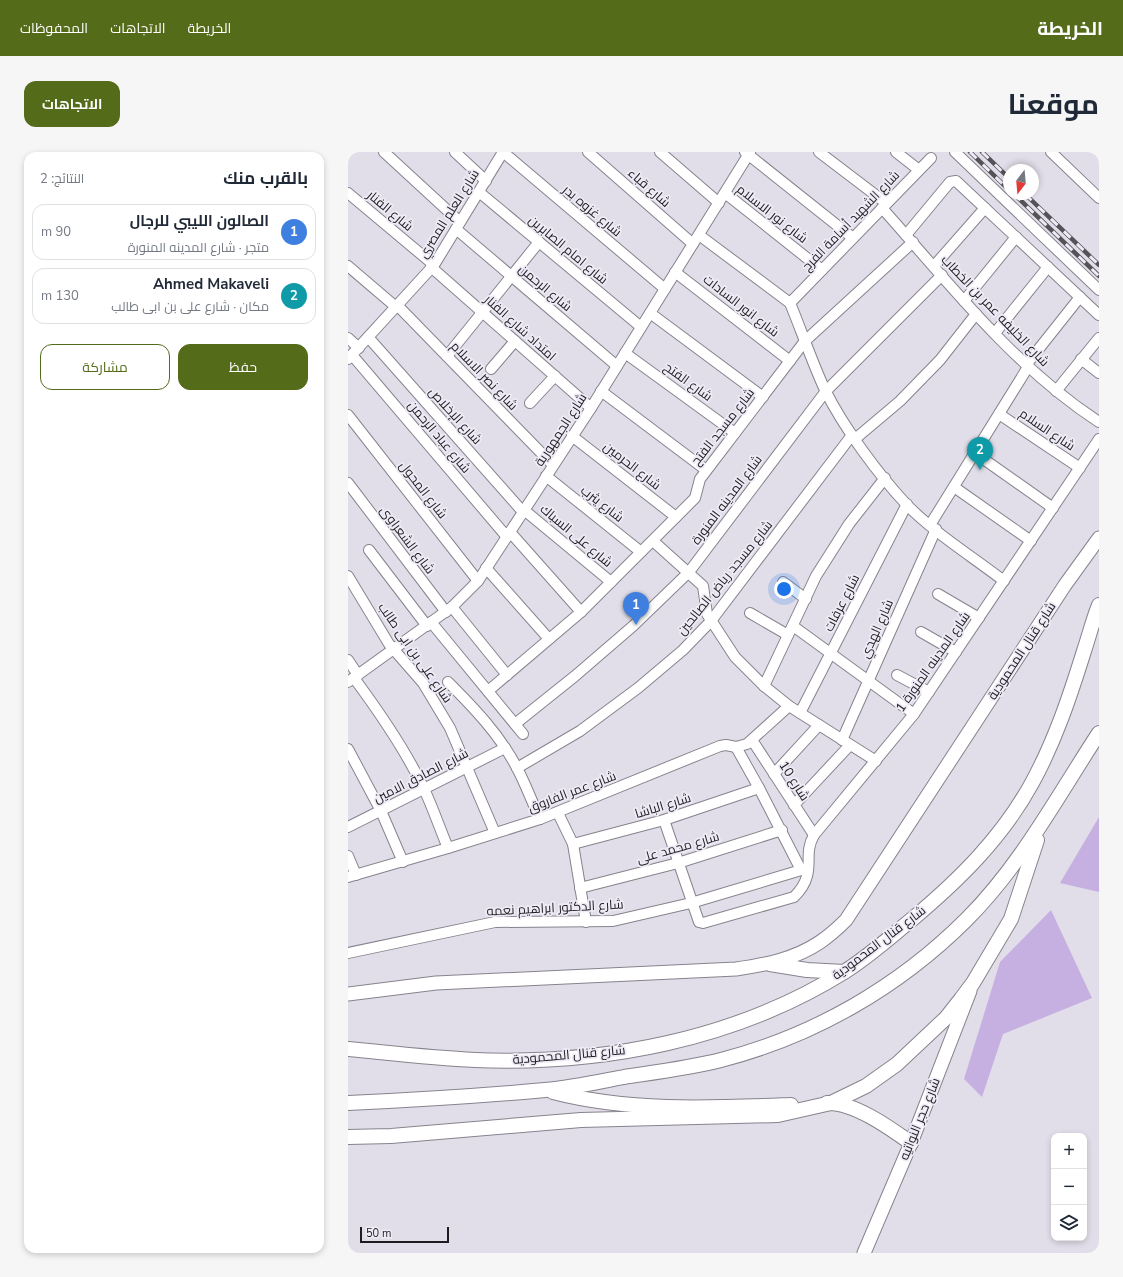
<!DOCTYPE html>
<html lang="ar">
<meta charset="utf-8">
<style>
body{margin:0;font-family:"Nunito Sans",Cairo,sans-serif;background:#f6f6f7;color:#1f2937;direction:rtl}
.controls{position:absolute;right:12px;bottom:12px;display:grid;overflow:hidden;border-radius:8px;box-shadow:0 2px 6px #0003}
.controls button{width:36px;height:36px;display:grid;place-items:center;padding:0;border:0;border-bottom:1px solid #e0e1e3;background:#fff;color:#1f2937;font:20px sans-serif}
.compass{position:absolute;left:655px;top:12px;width:36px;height:36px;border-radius:50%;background:#fff;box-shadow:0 2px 6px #0003;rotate:196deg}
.scale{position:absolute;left:12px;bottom:10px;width:89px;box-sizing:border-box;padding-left:4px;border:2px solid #1e1c20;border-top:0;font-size:11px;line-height:14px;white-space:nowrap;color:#1e1c20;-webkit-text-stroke:3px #efebf6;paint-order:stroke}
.you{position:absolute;left:436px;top:437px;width:14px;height:14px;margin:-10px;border:3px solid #fff;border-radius:50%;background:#1a73e8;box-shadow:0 0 0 6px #1a73e833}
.badge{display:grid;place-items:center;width:26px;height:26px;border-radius:50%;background:#546b1a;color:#fff;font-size:13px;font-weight:700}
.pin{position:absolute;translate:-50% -33px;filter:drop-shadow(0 1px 2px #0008)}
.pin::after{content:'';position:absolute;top:21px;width:14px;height:12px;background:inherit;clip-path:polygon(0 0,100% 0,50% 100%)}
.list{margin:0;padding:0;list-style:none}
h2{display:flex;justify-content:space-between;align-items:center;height:52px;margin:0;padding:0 16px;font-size:17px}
h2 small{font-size:13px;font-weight:400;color:#747a83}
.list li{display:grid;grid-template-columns:26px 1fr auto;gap:12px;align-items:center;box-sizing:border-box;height:56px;margin:0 8px 8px;padding:0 8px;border:1px solid #e0e1e3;border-radius:12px}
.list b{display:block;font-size:15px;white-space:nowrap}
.list p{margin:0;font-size:13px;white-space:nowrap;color:#747a83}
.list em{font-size:13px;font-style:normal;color:#747a83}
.actions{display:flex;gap:8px;padding:12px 16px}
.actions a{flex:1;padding:9px 0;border:1px solid #546b1a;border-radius:12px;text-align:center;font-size:14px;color:#546b1a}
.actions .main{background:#546b1a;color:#fff}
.icon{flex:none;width:22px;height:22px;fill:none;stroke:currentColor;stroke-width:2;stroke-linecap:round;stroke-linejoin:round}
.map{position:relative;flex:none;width:751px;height:1101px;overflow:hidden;direction:ltr;border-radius:12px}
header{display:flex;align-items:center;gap:24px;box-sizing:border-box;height:56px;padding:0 20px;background:#546b1a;color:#fff}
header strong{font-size:19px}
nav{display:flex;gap:22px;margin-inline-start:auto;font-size:14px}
.intro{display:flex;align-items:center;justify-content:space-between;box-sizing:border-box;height:96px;padding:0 24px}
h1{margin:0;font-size:28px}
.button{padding:10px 18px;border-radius:12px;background:#546b1a;color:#fff;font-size:14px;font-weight:700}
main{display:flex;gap:24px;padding:0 24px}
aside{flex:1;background:#fff;border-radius:12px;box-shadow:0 2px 6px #0003}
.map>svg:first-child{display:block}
.green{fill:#c5b0e1}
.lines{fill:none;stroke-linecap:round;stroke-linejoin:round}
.minor-casing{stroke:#87838d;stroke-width:12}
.tertiary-casing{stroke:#87838d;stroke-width:15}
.secondary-casing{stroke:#87838d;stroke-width:16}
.minor{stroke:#fff;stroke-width:10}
.tertiary{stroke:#fff;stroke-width:13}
.secondary{stroke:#fff;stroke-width:14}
.rail-casing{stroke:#555258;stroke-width:4.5}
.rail{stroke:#efebf6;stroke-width:3;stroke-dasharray:9;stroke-linecap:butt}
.labels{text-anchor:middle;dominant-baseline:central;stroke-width:3.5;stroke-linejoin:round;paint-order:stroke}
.street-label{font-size:13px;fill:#1e1c20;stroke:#efebf6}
</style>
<header>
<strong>الخريطة</strong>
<nav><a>الخريطة</a><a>الاتجاهات</a><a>المحفوظات</a></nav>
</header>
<div class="intro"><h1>موقعنا</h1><a class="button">الاتجاهات</a></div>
<main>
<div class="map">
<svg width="751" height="1101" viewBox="0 0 751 1101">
<rect width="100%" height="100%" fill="#e2dee9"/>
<g class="green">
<polygon points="751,665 751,740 712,731"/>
<polygon points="703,758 744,846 655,882 634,945 616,927 652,810"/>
</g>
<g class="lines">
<g class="minor-casing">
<g id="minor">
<polyline points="36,0 112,70"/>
<polyline points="107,0 138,29"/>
<polyline points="155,0 317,137"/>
<polyline points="240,0 345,92"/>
<polyline points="312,0 371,51"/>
<polyline points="397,0 505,86"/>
<polyline points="471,0 538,51"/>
<polyline points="548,0 571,18"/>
<polyline points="607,0 751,138"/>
<polyline points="703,0 751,46"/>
<polyline points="131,40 293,175"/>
<polyline points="0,41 86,113"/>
<polyline points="377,41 474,118"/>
<path d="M534,56C601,131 665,214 751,270"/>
<polyline points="108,77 269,214"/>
<polyline points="351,83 442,151"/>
<polyline points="558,83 602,30 608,29 751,163"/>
<polyline points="0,114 48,155"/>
<polyline points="586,114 637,56"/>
<polyline points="83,115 243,256"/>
<polyline points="327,120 442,209"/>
<polyline points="616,149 668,85"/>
<path d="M442,151C454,180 464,210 477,238C496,276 530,322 558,352C585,380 625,405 656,429"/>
<polyline points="442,151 583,6"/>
<polyline points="49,153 205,313"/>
<polyline points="302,161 415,245"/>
<polyline points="647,181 700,115"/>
<polyline points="20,185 175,360"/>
<polyline points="0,186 11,196"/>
<polyline points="277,201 387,281"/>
<polyline points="4,203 159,385"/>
<polyline points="99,204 191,90"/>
<polyline points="0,207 86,113 155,0"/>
<polyline points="733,207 751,221"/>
<polyline points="678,213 732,145"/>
<polyline points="143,217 167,189"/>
<polyline points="253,239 358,318"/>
<polyline points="708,239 751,186"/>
<polyline points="182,251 207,224"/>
<polyline points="651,262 732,316"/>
<polyline points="0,263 130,429"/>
<polyline points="224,284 328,365"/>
<polyline points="507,287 552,249 592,208 628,162"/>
<polyline points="627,301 705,356"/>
<polyline points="198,324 293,400"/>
<polyline points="0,331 98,460"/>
<polyline points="606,335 683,389"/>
<polyline points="176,358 263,430"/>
<polyline points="582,373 680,215"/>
<polyline points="162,380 233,460"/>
<polyline points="305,389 355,434 359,462 387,505 416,534 441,554 528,609"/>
<polyline points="21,398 79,474"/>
<polyline points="138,416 201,487"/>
<polyline points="0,424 41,492 75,531 102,576 147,681"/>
<polyline points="435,430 458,447"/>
<polyline points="590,442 631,466"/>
<polyline points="104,455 159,523"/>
<polyline points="402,461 440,483"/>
<polyline points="83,470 175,582"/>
<polyline points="445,474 566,562"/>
<polyline points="573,480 608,500"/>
<polyline points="0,508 10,523"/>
<polyline points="549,523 581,540"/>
<path d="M6,526C32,561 57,597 76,637C85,656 92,677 100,696"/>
<polyline points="0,530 104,455 130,429 243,256 402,0"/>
<path d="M100,530C126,556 152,583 169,616C178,633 184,650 192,667"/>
<polyline points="416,534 468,424 501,372 537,326"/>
<polyline points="140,539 233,460 347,346 352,327 457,189 565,90"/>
<polyline points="452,561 559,352"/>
<polyline points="167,572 227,524 285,474 341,420 478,239 594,123"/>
<polyline points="404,588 466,683"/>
<polyline points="494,588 588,377"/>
<polyline points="388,595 411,636 453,718"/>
<polyline points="0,597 33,659 55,710"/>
<polyline points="169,616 232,579 290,536 335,498 363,469 504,283"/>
<polyline points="426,622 471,573"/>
<polyline points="446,653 502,593"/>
<polyline points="210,661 225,692 238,770"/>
<path d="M316,668L351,770L355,771L446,745C452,739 457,732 459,724C463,709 457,699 466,683L566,562L751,287"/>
<polyline points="0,675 157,596"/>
<polyline points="225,692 316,668 411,636"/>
<polyline points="0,704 8,723"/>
<polyline points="0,725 100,696 192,667 372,594 378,593 388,595 399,592 441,554"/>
<polyline points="232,736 330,711 434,678"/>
<polyline points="0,801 147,770 265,769 343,751 460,716"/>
</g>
</g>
<g class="tertiary-casing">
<g id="tertiary">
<path d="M0,842L88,831L388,817C417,813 447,807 472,790C481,784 490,776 498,768L717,433L751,386"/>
<polyline points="516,1101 563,991 622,839"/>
</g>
</g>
<g class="secondary-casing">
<g id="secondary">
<polyline points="422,812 459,818 496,820"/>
<path d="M0,897C42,901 84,906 127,908C254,913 387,888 496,820C520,805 541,786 562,769C610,729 654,686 684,631C707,589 722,544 736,499C741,484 745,468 751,453"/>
<path d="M205,940C282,960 364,956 443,953"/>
<path d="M0,951C65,948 131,944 197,938C223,936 250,930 276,925C309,920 341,916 373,908C466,884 551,835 619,767C673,713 709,645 751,581"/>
<path d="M479,951C506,950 542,976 563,991"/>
<polyline points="0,985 43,984 233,968 430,963 483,951 518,934 549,912 598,866 613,847 625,831 663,767 689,688"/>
</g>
</g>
<use href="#minor" class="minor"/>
<use href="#tertiary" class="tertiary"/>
<use href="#secondary" class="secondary"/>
<g class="rail-casing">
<g id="rail">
<polyline points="622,0 661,38"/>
<polyline points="634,0 661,26"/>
<polyline points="666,42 751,124"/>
<polyline points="677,42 751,113"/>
</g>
</g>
<use href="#rail" class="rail"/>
</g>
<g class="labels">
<g class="street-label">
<text transform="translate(301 36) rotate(41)">شارع قباء</text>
<text transform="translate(42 59) rotate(40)">شارع الفنار</text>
<text transform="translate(244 59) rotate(40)">شارع غزوه بدر</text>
<text transform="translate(101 62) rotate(-58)">شارع العلم المصري</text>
<text transform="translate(424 62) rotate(38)">شارع نور الاسلام</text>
<text transform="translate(503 69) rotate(-46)">شارع الشهيد أسامة الفرج</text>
<text transform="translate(220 98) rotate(40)">شارع امام الصابرين</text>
<text transform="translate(197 136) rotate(40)">شارع الرحمن</text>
<text transform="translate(393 154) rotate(38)">شارع انور السادات</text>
<text transform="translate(647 159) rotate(46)">شارع الخليفه عمر بن الخطاب</text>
<text transform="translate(172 176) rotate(42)">امتداد شارع الفنار</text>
<text transform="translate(136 224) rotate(46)">شارع نصر الاسلام</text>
<text transform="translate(340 230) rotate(36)">شارع الفتح</text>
<text transform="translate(107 264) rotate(48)">شارع الإخلاص</text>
<text transform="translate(375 275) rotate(-52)">شارع مسجد الفتح</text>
<text transform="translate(213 278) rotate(-57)">شارع الجمهورية</text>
<text transform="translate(699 278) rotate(34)">شارع السلام</text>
<text transform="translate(91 285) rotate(50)">شارع عباد الرحمن</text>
<text transform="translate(284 314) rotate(38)">شارع الحرمين</text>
<text transform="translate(75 338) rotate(52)">شارع المحول</text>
<text transform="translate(379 348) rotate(-53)">شارع المدينه المنورة</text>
<text transform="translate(254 352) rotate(38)">شارع يثرب</text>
<text transform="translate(228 384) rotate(40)">شارع على السباك</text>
<text transform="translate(59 388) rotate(53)">شارع الشعراوى</text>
<text transform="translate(377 426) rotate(-51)">شارع مسجد رياض الصالحين</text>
<text transform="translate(494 451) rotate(-63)">شارع عرفات</text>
<text transform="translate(529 477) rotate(-66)">شارع الهدي</text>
<text transform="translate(674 499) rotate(-57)">شارع قنال المحمودية</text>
<text transform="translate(67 501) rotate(55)">شارع على بن ابى طالب</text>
<text transform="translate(585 510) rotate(-55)">شارع المدينه المنورة 1</text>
<text transform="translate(73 624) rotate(-27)">شارع الصادق الامين</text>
<text transform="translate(446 629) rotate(57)">شارع 10</text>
<text transform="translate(224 640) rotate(-21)">شارع عمر الفاروق</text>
<text transform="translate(315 654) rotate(-17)">شارع الباشا</text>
<text transform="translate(330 696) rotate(-16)">شارع محمد على</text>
<text transform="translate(207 756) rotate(-3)">شارع الدكتور ابراهيم نعمه</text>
<text transform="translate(531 791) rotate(-37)">شارع قنال المحمودية</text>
<text transform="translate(221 903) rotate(-5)">شارع قنال المحمودية</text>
<text transform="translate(572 967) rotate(-68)">شارع حجر النواتيه</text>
</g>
</g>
</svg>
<div class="controls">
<button>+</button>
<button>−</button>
<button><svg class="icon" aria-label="layers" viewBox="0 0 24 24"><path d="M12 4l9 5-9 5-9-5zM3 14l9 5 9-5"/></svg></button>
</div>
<svg class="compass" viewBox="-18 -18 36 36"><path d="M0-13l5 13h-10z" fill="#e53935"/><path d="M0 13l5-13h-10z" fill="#747a83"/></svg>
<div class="scale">50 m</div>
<div class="you"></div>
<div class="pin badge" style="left:288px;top:473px;background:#3f7fe0">1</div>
<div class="pin badge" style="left:632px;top:318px;background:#0f9aa8">2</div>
</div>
<aside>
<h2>بالقرب منك<small>النتائج: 2</small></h2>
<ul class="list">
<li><span class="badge" style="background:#3f7fe0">1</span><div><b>الصالون الليبي للرجال</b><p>متجر · شارع المدينه المنورة</p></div><em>90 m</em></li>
<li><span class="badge" style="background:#0f9aa8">2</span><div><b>Ahmed Makaveli</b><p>مكان · شارع على بن ابى طالب</p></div><em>130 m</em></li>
</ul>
<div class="actions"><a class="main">حفظ</a><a>مشاركة</a></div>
</aside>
</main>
